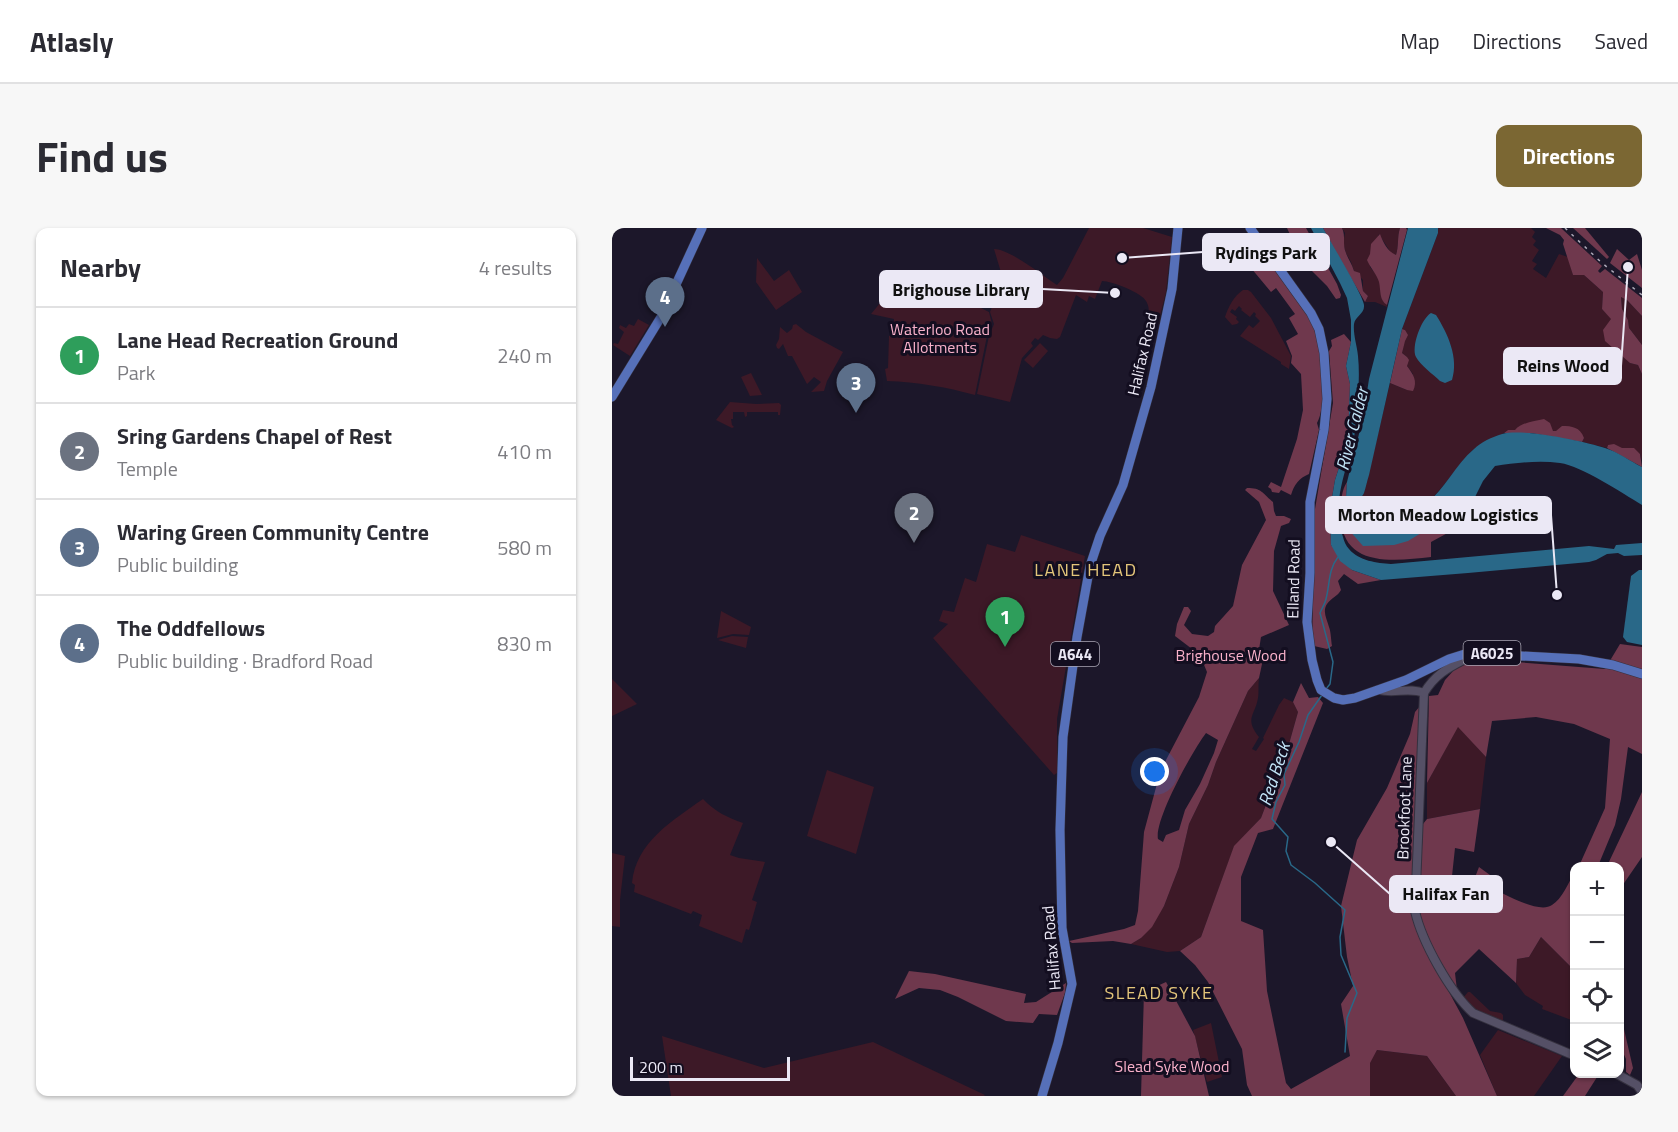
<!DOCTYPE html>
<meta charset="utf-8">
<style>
body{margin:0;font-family:"Titillium Web",sans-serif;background:#f7f7f7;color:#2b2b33}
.controls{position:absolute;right:18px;bottom:18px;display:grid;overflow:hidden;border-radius:12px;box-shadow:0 2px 4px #0004}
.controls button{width:54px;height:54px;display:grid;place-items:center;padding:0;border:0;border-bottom:2px solid #e1e1e2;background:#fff;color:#2b2b33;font:30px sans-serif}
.scale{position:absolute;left:18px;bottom:15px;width:160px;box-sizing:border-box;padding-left:6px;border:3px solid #ebe8f5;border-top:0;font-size:16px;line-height:21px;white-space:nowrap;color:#ebe8f5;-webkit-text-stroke:4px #130e20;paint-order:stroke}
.you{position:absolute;left:543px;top:544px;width:21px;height:21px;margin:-15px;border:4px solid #fff;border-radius:50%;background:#1a73e8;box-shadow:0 0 0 9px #1a73e833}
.badge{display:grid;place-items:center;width:39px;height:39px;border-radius:50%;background:#7b6733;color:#fff;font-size:20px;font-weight:700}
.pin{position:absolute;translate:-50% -50px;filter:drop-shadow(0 2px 3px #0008)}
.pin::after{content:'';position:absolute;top:32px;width:21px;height:18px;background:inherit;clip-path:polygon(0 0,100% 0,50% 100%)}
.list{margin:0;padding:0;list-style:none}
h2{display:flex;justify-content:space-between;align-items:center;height:78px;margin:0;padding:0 24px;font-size:26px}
h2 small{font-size:20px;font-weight:400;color:#7c7c81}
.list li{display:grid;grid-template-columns:39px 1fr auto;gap:18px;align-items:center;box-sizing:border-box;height:96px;padding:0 24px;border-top:2px solid #e1e1e2}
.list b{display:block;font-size:22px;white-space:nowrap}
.list p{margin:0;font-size:20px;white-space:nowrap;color:#7c7c81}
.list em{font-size:20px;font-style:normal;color:#7c7c81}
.icon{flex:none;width:33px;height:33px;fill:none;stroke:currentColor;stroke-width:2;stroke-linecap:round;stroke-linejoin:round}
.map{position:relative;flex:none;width:1030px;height:868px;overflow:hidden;border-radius:12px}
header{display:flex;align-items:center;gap:36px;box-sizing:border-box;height:84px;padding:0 30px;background:#fff;border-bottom:2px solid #e1e1e2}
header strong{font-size:28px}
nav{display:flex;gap:33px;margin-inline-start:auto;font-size:21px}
.intro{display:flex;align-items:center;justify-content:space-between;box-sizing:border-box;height:144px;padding:0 36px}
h1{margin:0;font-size:42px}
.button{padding:15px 27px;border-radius:12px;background:#7b6733;color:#fff;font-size:21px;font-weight:700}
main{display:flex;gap:36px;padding:0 36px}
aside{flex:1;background:#fff;border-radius:12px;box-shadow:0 2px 4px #0004}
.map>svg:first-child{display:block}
.green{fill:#3d1927}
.forest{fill:#6f384d;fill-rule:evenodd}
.water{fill:#296888}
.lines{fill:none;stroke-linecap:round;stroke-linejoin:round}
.stream{stroke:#296888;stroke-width:1.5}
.secondary-casing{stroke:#35313f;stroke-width:10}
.primary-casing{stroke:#35313f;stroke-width:10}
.secondary{stroke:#555066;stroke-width:8}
.primary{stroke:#5670b9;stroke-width:9}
.rail{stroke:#afabba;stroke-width:1.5;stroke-dasharray:3 6;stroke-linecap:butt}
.labels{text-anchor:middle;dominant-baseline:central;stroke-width:6;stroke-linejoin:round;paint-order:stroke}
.shield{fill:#130e20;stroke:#aaa7b5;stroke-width:1.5}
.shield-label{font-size:15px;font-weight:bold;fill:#ebe8f5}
.park-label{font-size:16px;fill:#f9b1ca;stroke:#130e20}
.street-label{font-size:16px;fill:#ebe8f5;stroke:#130e20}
.water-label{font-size:18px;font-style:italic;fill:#c2e4f7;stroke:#130e20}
.neighbourhood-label{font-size:18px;letter-spacing:1.5px;fill:#e3c57a;stroke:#130e20}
.leader{fill:none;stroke:#ebe8f5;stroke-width:2}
.callout-dot{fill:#ebe8f5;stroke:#130e20;stroke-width:2}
.callout{fill:#ebe8f5;stroke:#ebe8f5;stroke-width:2}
.callout-label{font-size:18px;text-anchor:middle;font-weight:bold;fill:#111}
</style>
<header>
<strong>Atlasly</strong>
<nav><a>Map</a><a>Directions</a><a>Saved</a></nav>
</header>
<div class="intro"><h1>Find us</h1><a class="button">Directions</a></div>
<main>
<aside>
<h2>Nearby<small>4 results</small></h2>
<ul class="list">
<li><span class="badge" style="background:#2e9e5b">1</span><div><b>Lane Head Recreation Ground</b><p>Park</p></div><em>240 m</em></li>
<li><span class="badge" style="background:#6b7280">2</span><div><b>Sring Gardens Chapel of Rest</b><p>Temple</p></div><em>410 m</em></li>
<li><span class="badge" style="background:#5c6f8a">3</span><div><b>Waring Green Community Centre</b><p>Public building</p></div><em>580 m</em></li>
<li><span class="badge" style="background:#5c6f8a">4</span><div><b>The Oddfellows</b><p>Public building · Bradford Road</p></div><em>830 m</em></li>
</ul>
</aside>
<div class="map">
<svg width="1030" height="868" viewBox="0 0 1030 868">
<rect width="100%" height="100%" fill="#1c172a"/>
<g class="green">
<path d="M477,0H531L560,9L554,64L547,92C532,86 540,83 534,73C530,65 500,53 490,53L483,71L477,68L475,74L464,67L448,109L445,111L438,110L431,107L426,112L423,110L419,115L421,118L410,130L398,174L365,166L377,108L382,96L378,84L391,51L382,21C398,21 431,48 445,57L451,50Z"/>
<path d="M730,0H788C785,9 787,18 784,27L779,25L767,6L758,39C761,43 766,48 767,52C770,62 767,71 775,77V79L763,74H753L756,68L751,63V52L742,43L739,34L734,25L731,15L733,5Z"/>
<path d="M826,0H919L923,4L920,9L924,13L921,17L927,22L920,33L925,36L921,41L934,50L947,26L956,29L961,47H972L991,64L990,81L1000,91L1018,135L1026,137L1030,146V233L1028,226L996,217L995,220L970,214L972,210L944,203L896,202C885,211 870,213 860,223C844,239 832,260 815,275C801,287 758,314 748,287C745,278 748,272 752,265L778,155L795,162L801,146L795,138V129L790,125L793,102L790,101L826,5Z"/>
<polygon points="145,30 162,53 177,42 190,64 164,82 144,54"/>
<path d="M294,44L363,73L365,78L377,84L380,96L375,108L363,167C334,159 305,154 275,153L273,141L276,140L277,108L280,107L282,91L259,86Z"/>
<path d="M631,62H636L639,64L659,90L679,128L677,141L669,136V134L628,108L637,97L641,100L648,93L643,88L644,86L642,84L638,89L629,82L630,81L627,78L623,83L620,81L618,84L625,89L624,91L627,94L625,96L620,97L613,89C616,79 622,68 631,62Z"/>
<polygon points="1009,68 1015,72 1030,88 1030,117 1017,100 1016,92 1010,81"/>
<polygon points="26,91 37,97 18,128 1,117 2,115 6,116 12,104 7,100 8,97 14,100 17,96 22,98"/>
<polygon points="184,96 194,104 231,124 215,153 212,163 199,164 209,154 202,149 195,156 180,128 176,128 171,116 167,121 165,120 164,117 167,111 168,99 175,105 180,101 181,97"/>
<polygon points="428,115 436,123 421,140 412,132"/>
<polygon points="139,145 150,167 138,168 129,149"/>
<polygon points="118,174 144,176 167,175 169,177 168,187 166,187 166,184 135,184 135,188 133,189 132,184 121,184 121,191 119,191 120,197 122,199 120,200 104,192"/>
<polygon points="409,307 473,328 445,491 445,545 442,547 321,410 336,396 327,393 331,382 342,384 353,350 364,354 375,316 403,324"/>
<polygon points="109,383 139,399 137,407 121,406 105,410"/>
<polygon points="120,408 136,409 134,420 106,412"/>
<path d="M647,450C646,457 647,464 646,470C643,488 632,490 647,509L640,521L644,523L652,511L651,510L667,477L672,470L681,474L686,484L677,516L649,590L622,619L589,709L568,723L555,724L519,716L529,710L552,678L567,639L577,596L596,557L604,534L636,463Z"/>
<polygon points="0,451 25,476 0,488"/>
<polygon points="846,498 874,529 868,581 815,591 815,555"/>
<polygon points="215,542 262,559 244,626 195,608"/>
<path d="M91,571C102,583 116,590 131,595L118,627L127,630L153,634L140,672L145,674L137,702L134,701L130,715L87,698L90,687L81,683L79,686L22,664L23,657L20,655C24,614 60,593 91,571Z"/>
<polygon points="0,625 13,628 8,672 8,699 0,698"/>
<polygon points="929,709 958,738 962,748 962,793 930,781 931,778 913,767 904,755 905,731 917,729"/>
<polygon points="856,764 858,764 878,783 889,785 891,787 891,793 890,794 864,784 851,770"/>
<polygon points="599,795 610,849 595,854 581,802"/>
<polygon points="886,802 950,828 922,868 885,868 868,827"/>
<polygon points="50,808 152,840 261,814 373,867 372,868 59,868"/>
<polygon points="765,822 815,828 844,868 758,868 757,835"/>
</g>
<g class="forest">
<polygon points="675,0 694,0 725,56 729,67 728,70 724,71 715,58 690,33"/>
<path d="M711,0H730C734,8 730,16 734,25C736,31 740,36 742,43L748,45L751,63L756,68L753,74L725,26Z"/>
<path d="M788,0H794L795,2L775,77C767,72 769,63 767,54C765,47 758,39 755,32L758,26L759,16L768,6C771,14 775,23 784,27C787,18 785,9 788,0Z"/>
<polygon points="934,0 949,0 990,38 986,43 988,45 993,41 1030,70 1030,88 1015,72 1009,69 1010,81 1016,92 1017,100 1030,117 1030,146 1026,137 1018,135 993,113 991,102 999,91 990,81 991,64 972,47 961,47 951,16 952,12 948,7"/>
<polygon points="961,0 973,0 997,29 995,31"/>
<polygon points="1005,21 1017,32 1025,26 1030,42 1030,60 998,35"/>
<path d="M643,33L656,41L660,37C673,54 689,72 698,91C710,115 717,172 705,195L707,202L697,246C687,250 682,257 679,267L669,262L667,265L660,264L659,261L656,259L659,254L669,259L685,211L691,182L689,146L679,135L680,128L674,113L686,106L677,90L683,86L664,60L659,64L639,40Z"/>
<path d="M790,101L793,102L796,107L793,113L790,125L795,129L797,132L795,138C801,146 806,153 801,163L795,162L778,155Z"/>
<path d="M732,106L739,114L734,138L738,156L736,212L723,252L718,281L719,317L740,342L769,352L746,356L732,346L726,353L729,362C726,368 719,370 715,376C710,384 715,391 717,399C719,404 719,412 720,418L715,421L702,418L700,412L703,281L721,175L717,123L720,118L719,112Z"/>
<path d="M932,191L938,195L941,203H944L950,198C960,198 968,199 972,210L970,214L919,205H892L896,202H903C910,194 923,193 932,191Z"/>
<polygon points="1002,216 1010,220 1022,220 1028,226 1030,239 995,220 996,217"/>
<path d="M735,254L733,284L736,301L824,296L846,286L863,269L846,293L843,301L819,314V329C783,333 731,340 729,290C729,278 728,265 735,254Z"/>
<path d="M635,260C650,260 650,265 661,274L662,283L664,288H672L679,291L677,295L669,298L662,323L661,363L677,397L649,409L646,428L650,436L647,450L636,463L604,534L596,557L577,596L567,639L552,678L540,699L529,710L519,716L501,713L460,715L457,713L512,701L523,697L526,683L532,604L546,552L554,532L587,469L595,444L590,432L584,424L563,408L565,396L572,379H576L579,383L572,397L580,406L596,408L602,404L603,398L621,378L630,337L654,292L647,274L633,262ZM594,505L606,512L602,525L588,556L573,582L567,602L554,607L551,614L546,611C542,592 581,522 594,505Z"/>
<polygon points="1008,416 1030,419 1030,526 1016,519 1009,571 1003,597 986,638 967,638 993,580 998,511 962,496 924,489 880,493 874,529 846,499 815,555 817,468 826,467 833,452 843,441 865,431 993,441"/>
<polygon points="689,455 697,470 706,469 711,475 661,601 646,605 629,649 629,693 651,702 655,763 674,855 679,861 738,828 729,776 741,758 735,729 729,678 745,612 775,560 798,506 803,484 808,478 800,675 801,693 809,712 851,790 885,868 844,868 815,828 765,822 758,835 758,868 640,868 635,857 630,821 596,754 583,737 568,723 589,709 622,618 649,590 677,516 686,484 681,474"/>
<polygon points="1030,564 1030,629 1008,661 1008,638 995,638"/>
<path d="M868,581L862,624L843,620L840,648L862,652L867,639L878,647L873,656C887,663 926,687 940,677C950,671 956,655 962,646V749L958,738L929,709L917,729L905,731L904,755L867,721L843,745L845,762L827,735L807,686L811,596L815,591Z"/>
<polygon points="297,743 323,746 414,766 412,775 424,774 454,755 453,765 445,787 427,786 421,795 394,793 346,769 328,762 307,760 283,771"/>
<polygon points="554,754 583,808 597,868 529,868 532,764"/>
<polygon points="1008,784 1021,840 1018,847 1014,844 1014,831 1008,818"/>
<polygon points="967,846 987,846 973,868 951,868"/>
</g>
<g class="water">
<path d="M699,0H711C718,13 752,69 752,77C753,86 743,88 742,96C741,107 745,117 746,128C748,147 746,168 745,188C743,228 716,269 731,309C732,313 734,318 737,321C747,333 765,335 779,336L977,318L1002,321L1004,317L1030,315V327L1012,328L1006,325L995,326L984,332L977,334L856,345L769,352L740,342L728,333L719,317L718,281L723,252L736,212L738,156L734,138L739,114V92L735,70L728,55Z"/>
<path d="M796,0H826V5L790,101L757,247C755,253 754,259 752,265C750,269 747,272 747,277C746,283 748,289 753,294C766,309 802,286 814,276C833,261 843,237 862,221C869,214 880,209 890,206C911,200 972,213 993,220C1006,224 1018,233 1030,239V277C1010,265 970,238 948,235C926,232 904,235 883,238L871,253L863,269L846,286L824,296L796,313L782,317L751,318L736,301L733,284L735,254L751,190L757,151Z"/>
<path d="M819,85L824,87C836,106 847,130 840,152L833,155L828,153C822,147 808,137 804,129C799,119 809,91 819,85Z"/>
<polygon points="1027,342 1030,342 1030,417 1015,414 1011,409 1019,348"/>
</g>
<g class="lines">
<g class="stream">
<path d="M714,461L718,456L721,434L708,385C710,380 713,376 714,371C718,356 716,342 726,329"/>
<polyline points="710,467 696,487 687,514 672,546 673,557 664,574 660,591 676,609 674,623 679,637 703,655 733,682 728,709 729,727 745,765 735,790 733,824"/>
</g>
<g class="secondary-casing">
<g id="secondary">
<path d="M767,462C782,466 798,459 812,465L803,683C810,714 838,764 861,785L963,828"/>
<path d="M812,465C825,443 841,438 863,426"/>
<polyline points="1005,846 1025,857 1030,864"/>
</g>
</g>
<g class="primary-casing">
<g id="primary">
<polyline points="638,0 699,85 707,101 712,125 715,171 712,202 698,274 698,345 695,394 700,432 705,452 709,462 722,470 731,472 743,470 794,452 837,431 856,425 967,431 1001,437 1030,446"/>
<polyline points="0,169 49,89 90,0"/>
<polyline points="430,868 446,815 460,756 450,700 448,602 451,509 465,409 478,338 488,308 511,257 539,159 560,61 566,0"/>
</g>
</g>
<use href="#secondary" class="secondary"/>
<use href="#primary" class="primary"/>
<polyline class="rail" points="953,0 990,35 1030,67"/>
</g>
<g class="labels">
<g class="shield">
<rect x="851.5" y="413" width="57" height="24" rx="4.5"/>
<rect x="439" y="414" width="48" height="24" rx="4.5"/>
</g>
<g class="shield-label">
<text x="880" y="425">A6025</text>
<text x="463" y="426">A644</text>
</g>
<g class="park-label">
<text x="328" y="101">Waterloo Road<tspan x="328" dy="18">Allotments</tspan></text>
<text x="619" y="427">Brighouse Wood</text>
<text x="560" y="838">Slead Syke Wood</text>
</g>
<g class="street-label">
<text transform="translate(530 126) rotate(-77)">Halifax Road</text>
<text transform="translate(681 351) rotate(-89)">Elland Road</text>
<text transform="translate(792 580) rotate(-88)">Brookfoot Lane</text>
<text transform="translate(439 720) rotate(-95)">Halifax Road</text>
</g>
<g class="water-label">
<text transform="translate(740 201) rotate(-76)">River Calder</text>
<text transform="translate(662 546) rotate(-72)">Red Beck</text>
</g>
<g class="neighbourhood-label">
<text x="474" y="341">LANE HEAD</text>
<text x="547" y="764">SLEAD SYKE</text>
</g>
</g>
<path class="leader" d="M510 30L591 24M503 65L430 61M1016 39L1009 138M945 367L939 287M719 614L778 666"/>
<g class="callout-dot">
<circle cx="510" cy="30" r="6"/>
<circle cx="503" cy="65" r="6"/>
<circle cx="1016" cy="39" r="6"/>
<circle cx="945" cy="367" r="6"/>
<circle cx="719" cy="614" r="6"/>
</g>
<g class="callout">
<rect x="591" y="6" width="126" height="36" rx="6"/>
<rect x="268" y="43" width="162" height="36" rx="6"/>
<rect x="892" y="120" width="117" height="36" rx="6"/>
<rect x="714" y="269" width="225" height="36" rx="6"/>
<rect x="778" y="648" width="112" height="36" rx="6"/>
</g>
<g class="callout-label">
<text x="654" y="31">Rydings Park</text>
<text x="349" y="68">Brighouse Library</text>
<text x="951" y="144">Reins Wood</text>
<text x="826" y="293">Morton Meadow Logistics</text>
<text x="834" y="672">Halifax Fan</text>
</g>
</svg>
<div class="controls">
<button>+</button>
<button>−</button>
<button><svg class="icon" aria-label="locate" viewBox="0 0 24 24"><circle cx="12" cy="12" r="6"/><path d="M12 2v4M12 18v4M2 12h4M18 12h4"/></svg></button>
<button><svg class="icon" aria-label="layers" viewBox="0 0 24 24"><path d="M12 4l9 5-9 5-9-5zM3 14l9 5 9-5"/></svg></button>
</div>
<div class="scale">200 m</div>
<div class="you"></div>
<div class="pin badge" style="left:393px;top:419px;background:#2e9e5b">1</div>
<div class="pin badge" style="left:302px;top:315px;background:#6b7280">2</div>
<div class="pin badge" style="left:244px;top:185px;background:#5c6f8a">3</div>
<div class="pin badge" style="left:53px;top:99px;background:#5c6f8a">4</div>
</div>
</main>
